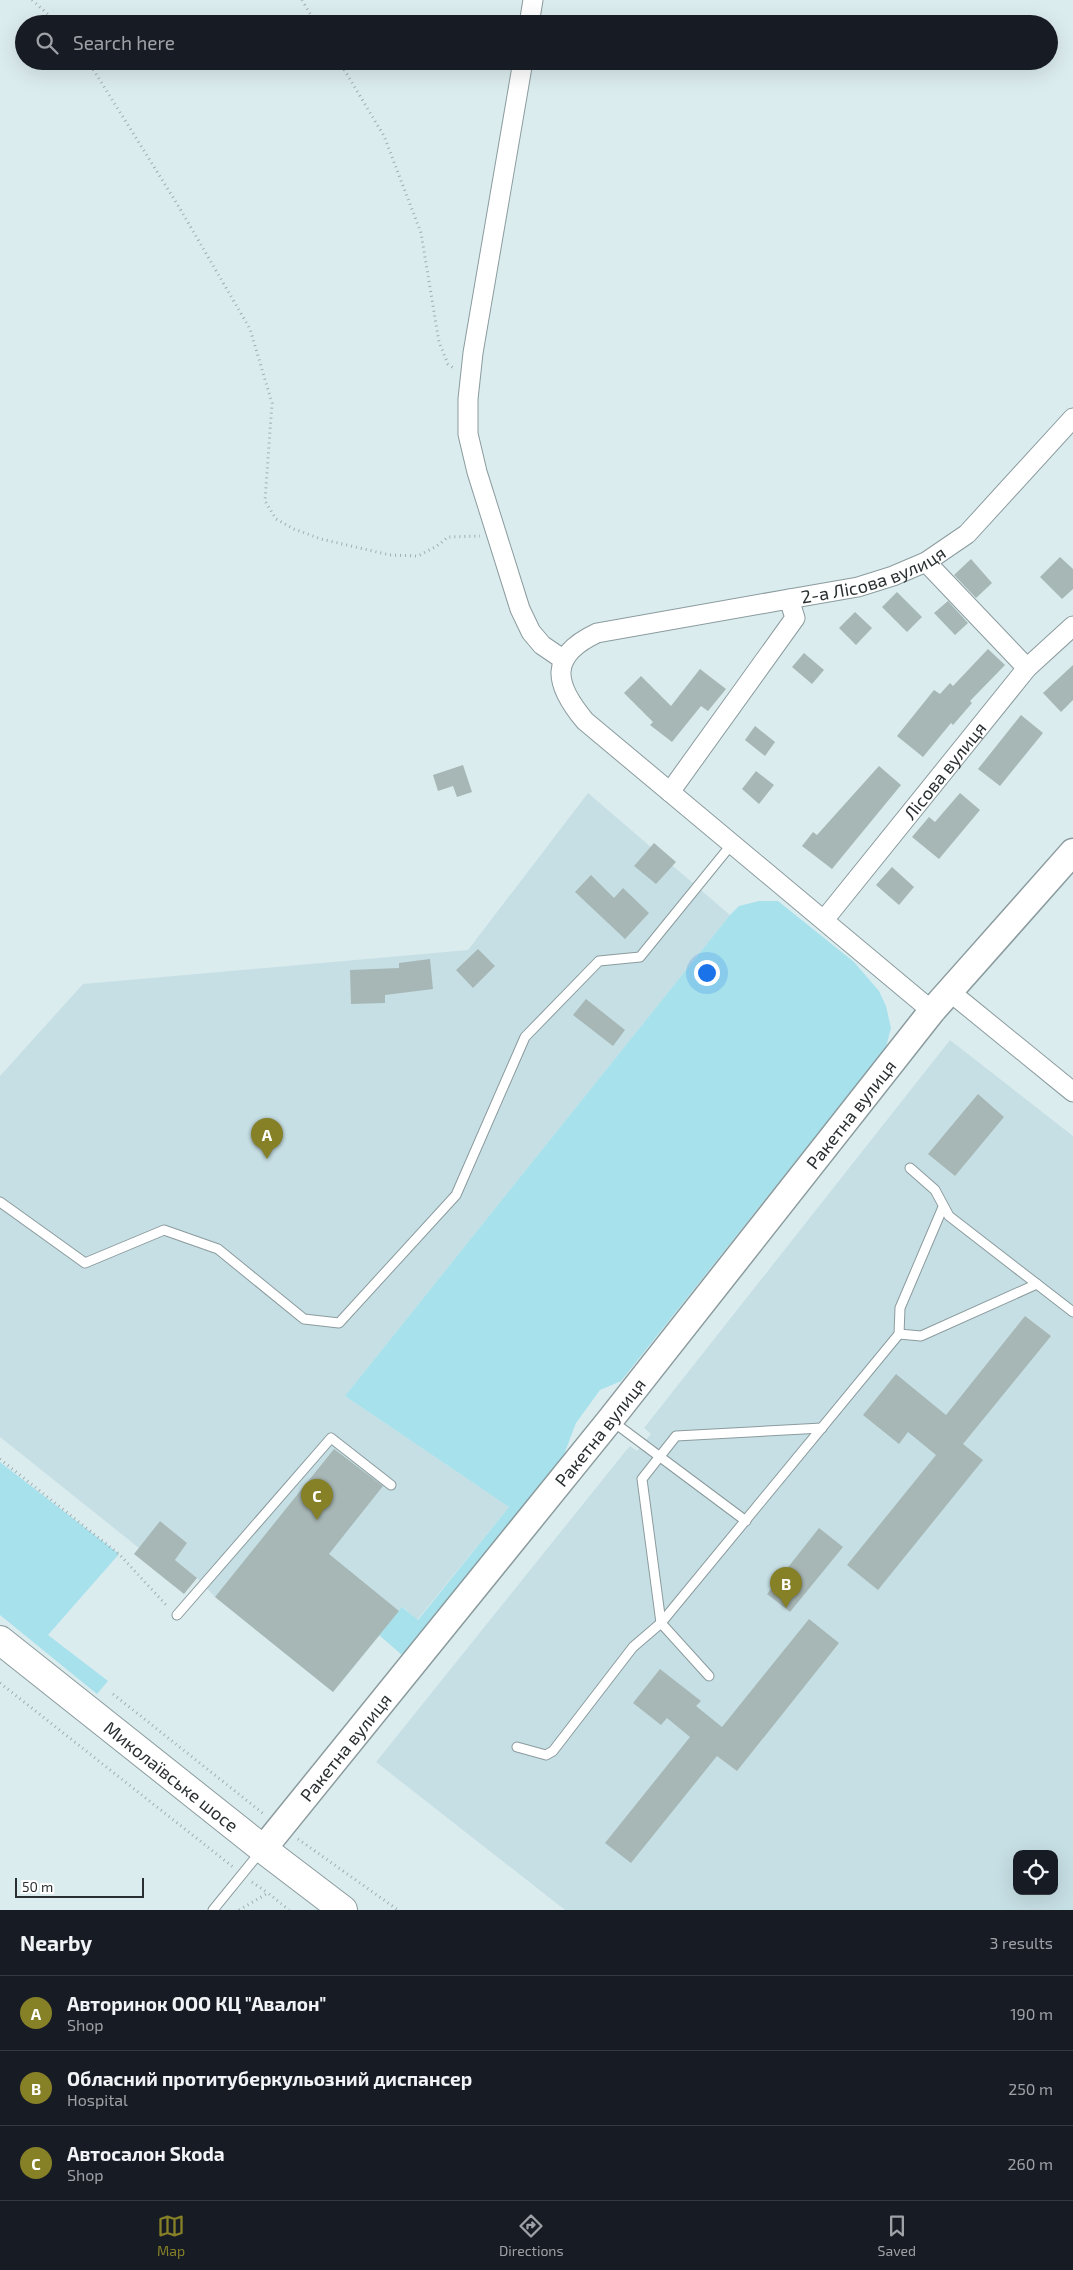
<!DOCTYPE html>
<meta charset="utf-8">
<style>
body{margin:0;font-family:"Exo 2",sans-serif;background:#242831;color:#f1f3f6}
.controls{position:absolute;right:15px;bottom:15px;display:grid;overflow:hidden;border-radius:10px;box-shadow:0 5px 20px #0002}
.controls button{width:45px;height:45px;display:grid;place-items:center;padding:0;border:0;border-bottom:1px solid #363941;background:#171b24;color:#f1f3f6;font:25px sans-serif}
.scale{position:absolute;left:15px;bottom:12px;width:129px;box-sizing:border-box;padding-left:5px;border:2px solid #2a3031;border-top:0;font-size:14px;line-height:18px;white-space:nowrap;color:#2a3031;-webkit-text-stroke:4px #fff;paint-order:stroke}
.you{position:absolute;left:706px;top:972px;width:18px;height:18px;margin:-12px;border:4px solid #fff;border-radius:50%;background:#1a73e8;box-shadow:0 0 0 8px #1a73e833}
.badge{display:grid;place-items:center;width:32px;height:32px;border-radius:50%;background:#868027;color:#fff;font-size:16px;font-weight:700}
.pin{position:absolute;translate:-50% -41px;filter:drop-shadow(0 1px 2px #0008)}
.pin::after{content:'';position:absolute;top:26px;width:18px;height:15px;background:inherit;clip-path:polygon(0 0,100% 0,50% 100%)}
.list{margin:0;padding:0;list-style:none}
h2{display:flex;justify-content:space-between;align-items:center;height:65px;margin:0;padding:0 20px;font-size:21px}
h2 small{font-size:16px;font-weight:400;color:#9ea1a6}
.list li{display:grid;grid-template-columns:32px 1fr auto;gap:15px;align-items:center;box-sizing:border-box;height:75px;padding:0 20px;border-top:1px solid #363941}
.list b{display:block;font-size:19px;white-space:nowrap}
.list p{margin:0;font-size:16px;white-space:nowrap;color:#9ea1a6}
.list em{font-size:16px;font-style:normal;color:#9ea1a6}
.icon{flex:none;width:28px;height:28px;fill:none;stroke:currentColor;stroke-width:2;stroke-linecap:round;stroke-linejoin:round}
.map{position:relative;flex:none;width:1073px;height:1910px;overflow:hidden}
.search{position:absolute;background:#171b24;box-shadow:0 5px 20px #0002;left:15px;right:15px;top:15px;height:55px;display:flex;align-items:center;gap:12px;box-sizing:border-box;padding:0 18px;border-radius:28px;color:#9ea1a6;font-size:19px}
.sheet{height:290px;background:#171b24}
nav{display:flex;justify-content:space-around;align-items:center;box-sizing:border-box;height:70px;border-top:1px solid #363941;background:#171b24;font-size:14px;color:#9ea1a6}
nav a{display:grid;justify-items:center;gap:2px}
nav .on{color:#868027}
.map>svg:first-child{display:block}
.built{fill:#c6dfe4;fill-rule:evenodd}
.green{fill:#a6e1ec}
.building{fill:#a7b7b5}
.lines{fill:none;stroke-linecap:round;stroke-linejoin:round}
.lane-casing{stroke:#8b9b9e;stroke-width:11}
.street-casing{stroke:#8b9b9e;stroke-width:21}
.secondary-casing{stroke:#8b9b9e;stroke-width:29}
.primary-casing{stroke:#8b9b9e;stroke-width:30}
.path{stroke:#a1aeb1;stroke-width:3;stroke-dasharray:1 4;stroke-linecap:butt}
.lane{stroke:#fff;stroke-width:9}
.street{stroke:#fff;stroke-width:19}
.secondary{stroke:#fff;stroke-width:26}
.primary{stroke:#fff;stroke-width:28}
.labels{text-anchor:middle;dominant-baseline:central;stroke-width:4;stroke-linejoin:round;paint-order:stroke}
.street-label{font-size:18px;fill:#2a3031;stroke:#fff}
</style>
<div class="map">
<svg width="1073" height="1910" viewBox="0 0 1073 1910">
<rect width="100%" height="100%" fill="#dbecef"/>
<g class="built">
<polygon points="588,793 730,915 345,1396 509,1507 417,1620 403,1607 333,1692 215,1597 197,1578 175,1560 187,1543 160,1521 139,1548 0,1437 0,1076 83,984 468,950"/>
<path d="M950,1040L1073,1136V1910H565L376,1762L624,1453L630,1446L637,1451L651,1434L644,1428ZM1017,1854H1054V1891H1017Z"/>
</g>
<g class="green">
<polygon points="759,901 778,901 854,962 879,991 886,1006 891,1028 886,1047 621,1381 600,1390 576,1423 563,1457 402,1655 379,1635 402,1607 418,1620 509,1507 345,1396 730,915 739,906"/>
<polygon points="0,1462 119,1554 48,1635 108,1681 97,1694 0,1615"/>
</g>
<g class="building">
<polygon points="1060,557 1073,569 1073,589 1062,599 1040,577"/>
<polygon points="971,559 992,583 976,598 954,575"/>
<polygon points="897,592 922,617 907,632 882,607"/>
<polygon points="948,601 968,623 955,635 934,613"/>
<polygon points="855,612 872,628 856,645 839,628"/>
<polygon points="988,649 1005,665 970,701 972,703 953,725 951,723 923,757 897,736 934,690 940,694 950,683 953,686"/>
<polygon points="804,653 824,670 812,684 792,667"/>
<polygon points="1073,665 1073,700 1061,712 1043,693"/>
<polygon points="700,669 726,689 708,711 701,706 672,742 650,725 653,722 624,693 641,676 671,706"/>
<polygon points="1021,715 1043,733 1000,786 978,769"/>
<polygon points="755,726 775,742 765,756 745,740"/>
<polygon points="463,765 472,792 457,797 453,786 438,791 433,775"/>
<polygon points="879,766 901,785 832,869 802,846 813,832 817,835"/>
<polygon points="756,771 774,785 759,804 742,789"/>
<polygon points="960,793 980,810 939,859 912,837 929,817 935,822"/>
<polygon points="654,843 676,862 656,884 634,866"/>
<polygon points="892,867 914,887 899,905 876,885"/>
<polygon points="591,875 614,898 623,888 649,913 625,939 575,892"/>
<polygon points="478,949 495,966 473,988 456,970"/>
<polygon points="430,959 433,989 385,995 385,1003 351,1004 350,970 399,968 399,963"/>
<polygon points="586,999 625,1030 613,1046 573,1015"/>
<polygon points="978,1094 1004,1117 955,1176 928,1154"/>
<polygon points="1025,1316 1051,1336 963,1444 983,1460 878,1590 847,1565 936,1455 908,1432 899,1444 863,1415 896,1374 946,1415"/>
<polygon points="334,1449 383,1486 329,1554 399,1611 333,1692 215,1597"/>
<polygon points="160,1521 187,1543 175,1560 197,1578 184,1594 134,1554"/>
<polygon points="819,1528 843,1547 790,1612 767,1594"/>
<polygon points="809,1619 839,1643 737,1771 717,1756 631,1863 605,1843 690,1737 667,1718 661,1725 633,1703 660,1669 701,1701 696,1706 722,1727"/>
</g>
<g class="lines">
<g class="lane-casing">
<g id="lane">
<polyline points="910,1168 935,1190 949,1216 1073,1312"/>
<polyline points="0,1202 85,1263 164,1230 218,1249 304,1319 339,1323 456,1195 525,1037 599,961 640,957 731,845"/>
<polyline points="899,1334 921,1336 1037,1284"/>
<polyline points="612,1421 746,1521"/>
<polyline points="177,1615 331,1438 391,1485"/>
<polyline points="709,1676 661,1623 642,1479 676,1436 822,1428"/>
<polyline points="517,1747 546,1755 553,1751 633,1647 661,1623 899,1334 900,1308 943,1207"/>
<polyline points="213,1910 261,1851"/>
</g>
</g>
<g class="street-casing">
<g id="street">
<polyline points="529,24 533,0"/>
<polyline points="523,61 473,353 468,399 468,434 477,472 520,609 531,632 542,645 564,660"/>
<polyline points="926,562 1027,668"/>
<path d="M789,599L597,633C548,656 554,684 585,721L932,1011"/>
<path id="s1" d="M670,792L795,618L789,599L858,587L893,576L926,562L967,534L1073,418"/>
<path id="s2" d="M824,920L1027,668L1073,626"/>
<polyline points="949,991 1073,1092"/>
</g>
</g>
<g class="secondary-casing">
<g id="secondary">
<path id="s3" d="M263,1849L610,1420L932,1011L1073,852"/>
</g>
</g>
<g class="primary-casing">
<g id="primary">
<path id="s4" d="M0,1640L263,1849L343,1910"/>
</g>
</g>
<g class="path">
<polyline points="32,0 59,24"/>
<polyline points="302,0 316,24"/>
<polyline points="88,61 179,207 250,329 272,403 265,501 276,519 294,529 321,539 390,555 418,556 437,546 448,537 480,536"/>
<polyline points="339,61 384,136 421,233 439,342 448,364 455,369"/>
<polyline points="0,1459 119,1554 168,1607"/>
<polyline points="0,1683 233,1867"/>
<polyline points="113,1694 265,1815"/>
<polyline points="298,1839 398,1910"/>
<polyline points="252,1882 268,1893"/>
<polyline points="239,1910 268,1893 289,1910"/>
</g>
<use href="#lane" class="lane"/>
<use href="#street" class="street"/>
<use href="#secondary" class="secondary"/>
<use href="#primary" class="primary"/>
</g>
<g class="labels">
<g class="street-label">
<text stroke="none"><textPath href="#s1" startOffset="322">2-а Лісова вулиця</textPath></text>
<text stroke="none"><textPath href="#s2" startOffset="192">Лісова вулиця</textPath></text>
<text stroke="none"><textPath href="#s3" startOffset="941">Ракетна вулиця</textPath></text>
<text stroke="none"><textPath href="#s3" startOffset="536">Ракетна вулиця</textPath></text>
<text stroke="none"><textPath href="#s3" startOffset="131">Ракетна вулиця</textPath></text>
<text stroke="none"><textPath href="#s4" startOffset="219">Миколаївське шосе</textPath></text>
</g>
</g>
</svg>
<div class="controls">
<button><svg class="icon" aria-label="locate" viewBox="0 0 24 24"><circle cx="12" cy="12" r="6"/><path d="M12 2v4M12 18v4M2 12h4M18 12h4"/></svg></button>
</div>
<div class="scale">50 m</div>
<div class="you"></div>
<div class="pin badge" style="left:267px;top:1159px">A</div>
<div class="pin badge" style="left:786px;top:1608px">B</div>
<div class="pin badge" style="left:317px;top:1520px">C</div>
<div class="search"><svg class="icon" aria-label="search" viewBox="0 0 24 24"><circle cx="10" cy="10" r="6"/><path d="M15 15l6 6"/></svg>Search here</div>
</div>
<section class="sheet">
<h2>Nearby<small>3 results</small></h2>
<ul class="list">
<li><span class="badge">A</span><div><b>Авторинок ООО КЦ &quot;Авалон&quot;</b><p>Shop</p></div><em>190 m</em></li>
<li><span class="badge">B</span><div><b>Обласний протитуберкульозний диспансер</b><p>Hospital</p></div><em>250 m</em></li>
<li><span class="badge">C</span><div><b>Автосалон Skoda</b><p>Shop</p></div><em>260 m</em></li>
</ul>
</section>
<nav>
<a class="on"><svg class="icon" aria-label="map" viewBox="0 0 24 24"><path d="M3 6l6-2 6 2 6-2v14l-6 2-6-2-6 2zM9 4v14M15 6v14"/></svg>Map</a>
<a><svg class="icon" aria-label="directions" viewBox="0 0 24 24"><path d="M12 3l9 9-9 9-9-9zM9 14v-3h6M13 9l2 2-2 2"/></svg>Directions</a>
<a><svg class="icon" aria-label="saved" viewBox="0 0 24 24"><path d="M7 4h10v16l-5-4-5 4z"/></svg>Saved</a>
</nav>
